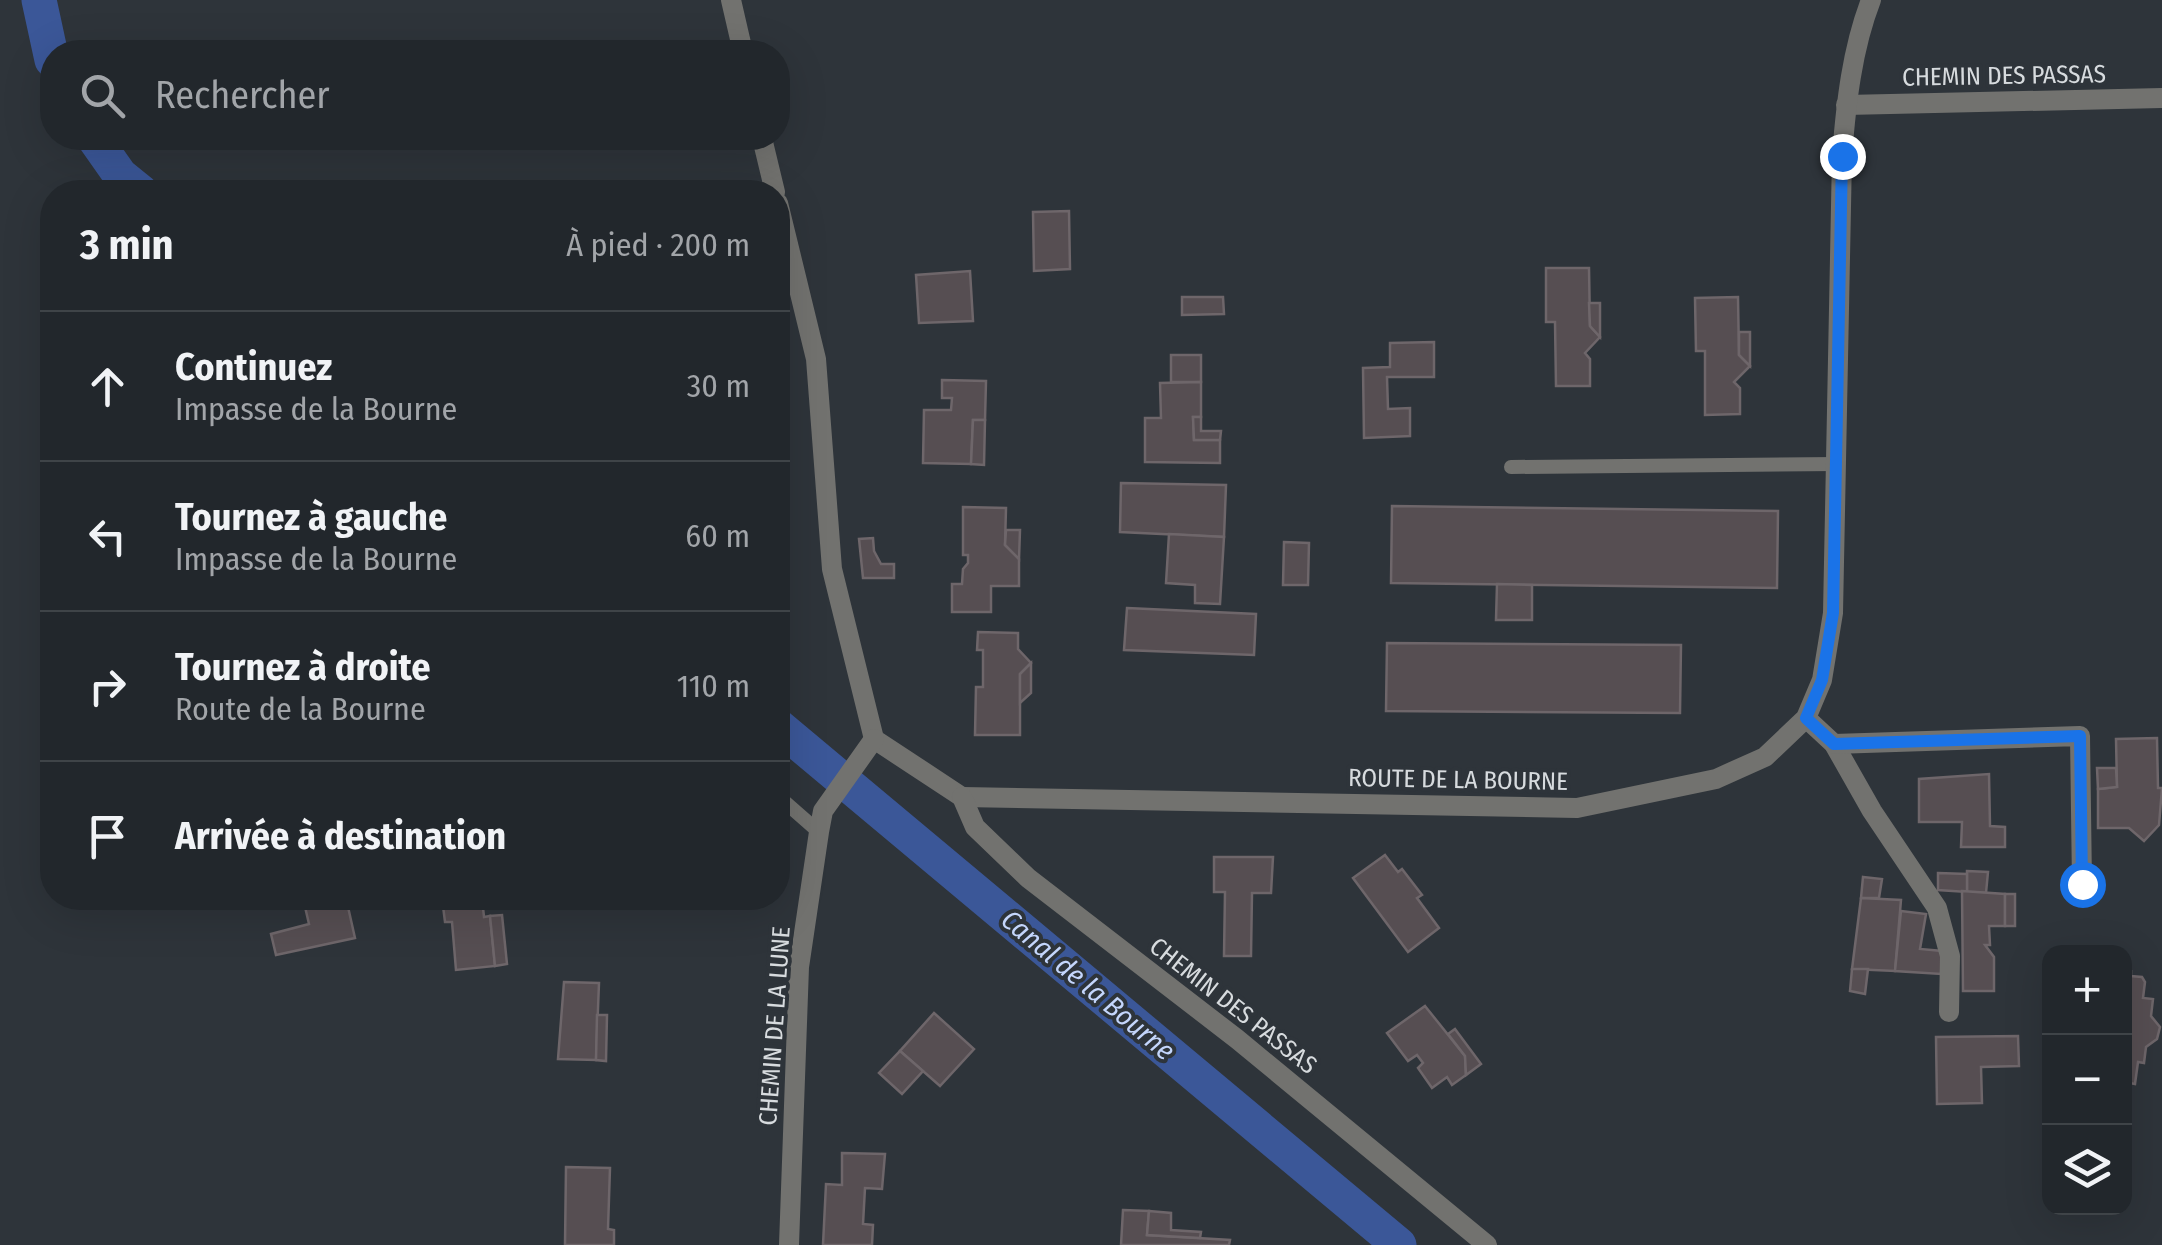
<!DOCTYPE html>
<html lang="fr">
<meta charset="utf-8">
<style>
body{margin:0;font-family:"Fira Sans Condensed",sans-serif;background:#2e3338;color:#f1f3f6}
.controls{position:absolute;right:30px;bottom:30px;display:grid;overflow:hidden;border-radius:20px;box-shadow:0 10px 40px #0002}
.controls button{width:90px;height:90px;display:grid;place-items:center;padding:0;border:0;border-bottom:2px solid #3f4448;background:#22272c;color:#f1f3f6;font:50px sans-serif}
.stop{position:absolute;width:30px;height:30px;margin:-22px;border:8px solid #1a73e8;border-radius:50%;background:#fff}
.stop.end{background:#1a73e8;border-color:#fff;box-shadow:0 2px 10px #0008}
.list{margin:0;padding:0;list-style:none}
h2{display:flex;justify-content:space-between;align-items:center;height:130px;margin:0;padding:0 40px;font-size:42px}
h2 small{font-size:32px;font-weight:400;color:#a2a5a9}
.list li{display:grid;grid-template-columns:65px 1fr auto;gap:30px;align-items:center;box-sizing:border-box;height:150px;padding:0 40px;border-top:2px solid #3f4448}
.list b{display:block;font-size:38px;white-space:nowrap}
.list p{margin:0;font-size:32px;white-space:nowrap;color:#a2a5a9}
.list em{font-size:32px;font-style:normal;color:#a2a5a9}
.icon{flex:none;width:55px;height:55px;fill:none;stroke:currentColor;stroke-width:2;stroke-linecap:round;stroke-linejoin:round}
.map{position:relative;flex:none;width:2162px;height:1245px;overflow:hidden}
.search{position:absolute;background:#22272c;box-shadow:0 10px 40px #0002;left:40px;top:40px;width:750px;height:110px;display:flex;align-items:center;gap:25px;box-sizing:border-box;padding:0 35px;border-radius:40px;color:#a2a5a9;font-size:38px}
.panel{position:absolute;background:#22272c;box-shadow:0 10px 40px #0002;left:40px;top:180px;width:750px;height:730px;border-radius:40px}
.map>svg:first-child{display:block}
.lines{fill:none;stroke-linecap:round;stroke-linejoin:round}
.canal{stroke:#3b5798;stroke-width:35}
.building{fill:#564e52;stroke:#6e666a;stroke-width:2.5}
.service{stroke:#72726f;stroke-width:14}
.minor{stroke:#72726f;stroke-width:20}
.route{stroke:#1a73e8;stroke-width:12}
.labels{text-anchor:middle;dominant-baseline:central;stroke-width:8;stroke-linejoin:round;paint-order:stroke}
.street-label{font-size:25px;fill:#d7dbde;stroke:#2e343a}
.water-label{font-size:28px;font-style:italic;fill:#c4d6fc;stroke:#2e343a}
</style>
<div class="map">
<svg width="2162" height="1245" viewBox="0 0 2162 1245">
<rect width="100%" height="100%" fill="#2e343a"/>
<g class="lines">
<g class="canal">
<polyline points="39,0 52,60"/>
<polyline points="94,138 120,175 141,192"/>
<polyline points="778,726 1399,1245"/>
</g>
</g>
<g class="building">
<polygon points="1069,211 1070,269 1034,271 1033,212"/>
<polygon points="1546,268 1589,268 1590,326 1600,337 1585,353 1590,359 1590,386 1556,386 1555,322 1546,322"/>
<polygon points="970,271 973,321 919,323 916,275"/>
<polygon points="1182,297 1223,297 1224,314 1182,315"/>
<polygon points="1738,297 1739,355 1750,366 1734,382 1740,388 1740,414 1705,415 1705,351 1696,351 1695,298"/>
<polygon points="1589,303 1600,303 1600,337 1590,326"/>
<polygon points="1739,332 1750,332 1750,366 1739,355"/>
<polygon points="1434,342 1434,377 1387,377 1388,409 1410,408 1410,436 1364,438 1363,368 1390,367 1390,343"/>
<rect x="1171" y="355" width="30" height="27"/>
<polygon points="942,380 986,381 985,420 973,420 971,464 923,463 924,410 951,410 952,398 942,398"/>
<polygon points="1201,382 1201,417 1193,417 1194,440 1220,440 1220,463 1145,462 1145,418 1161,418 1160,383"/>
<polygon points="1193,417 1201,417 1201,431 1221,431 1220,440 1194,440"/>
<polygon points="973,420 985,420 984,465 971,464"/>
<polygon points="1121,483 1226,485 1224,537 1120,532"/>
<polygon points="1392,506 1778,511 1777,588 1391,583"/>
<polygon points="963,507 1006,508 1005,545 1019,559 1019,586 991,586 991,612 952,612 952,584 962,584 963,569 968,563 968,555 963,555"/>
<polygon points="1006,530 1020,530 1019,559 1005,545"/>
<polygon points="1169,534 1224,537 1220,604 1195,603 1195,585 1166,583"/>
<polygon points="873,538 874,551 881,564 894,564 894,578 863,578 859,539"/>
<polygon points="1284,542 1309,543 1308,585 1283,585"/>
<polygon points="1497,584 1532,585 1532,620 1496,620"/>
<polygon points="1127,608 1256,614 1254,655 1124,650"/>
<polygon points="978,632 1018,633 1018,649 1031,663 1020,674 1020,735 975,735 976,687 983,687 983,650 977,650"/>
<polygon points="1387,643 1681,645 1680,713 1386,711"/>
<polygon points="1031,663 1031,693 1020,703 1020,674"/>
<polygon points="2157,738 2158,788 2162,788 2159,825 2144,841 2129,828 2098,828 2098,789 2117,787 2116,739"/>
<polygon points="2097,768 2116,768 2117,787 2098,789"/>
<polygon points="1989,774 1990,826 2005,827 2005,847 1961,847 1962,822 1919,822 1919,779"/>
<polygon points="1385,855 1398,872 1402,869 1422,895 1417,898 1439,928 1408,952 1353,878"/>
<polygon points="1214,857 1273,857 1271,893 1252,893 1251,956 1224,956 1225,892 1214,892"/>
<polygon points="1967,871 1988,872 1986,893 1967,892"/>
<polygon points="1938,873 1967,874 1967,892 1938,890"/>
<polygon points="1863,877 1882,879 1879,898 1861,898"/>
<polygon points="1962,891 2005,894 2005,926 1989,926 1990,945 1985,945 1994,957 1994,991 1963,991"/>
<rect x="2005" y="894" width="10" height="32"/>
<polygon points="303,898 346,898 355,938 276,955 271,934 309,924"/>
<polygon points="442,898 482,898 484,917 490,916 495,966 456,970 452,922 445,922"/>
<polygon points="1861,898 1901,900 1895,971 1852,969"/>
<polygon points="1901,911 1926,914 1920,949 1942,951 1941,974 1895,971"/>
<polygon points="502,915 507,964 495,966 490,916"/>
<polygon points="1852,969 1868,969 1865,994 1850,991"/>
<polygon points="2124,970 2131,971 2131,976 2142,977 2145,982 2143,998 2153,999 2151,1016 2160,1027 2157,1039 2146,1047 2144,1063 2138,1062 2135,1084 2124,1082"/>
<polygon points="564,982 599,983 596,1060 558,1059"/>
<polygon points="1425,1006 1465,1056 1466,1075 1452,1085 1447,1077 1432,1088 1418,1068 1423,1063 1417,1055 1408,1061 1387,1033"/>
<polygon points="934,1013 974,1049 940,1086 900,1051"/>
<polygon points="597,1015 607,1015 606,1061 596,1060"/>
<polygon points="1455,1029 1481,1064 1466,1075 1465,1056 1448,1034"/>
<polygon points="2018,1036 2019,1066 1981,1067 1982,1103 1937,1104 1936,1037"/>
<polygon points="900,1051 923,1071 902,1094 879,1073"/>
<polygon points="842,1153 885,1154 882,1189 865,1188 863,1224 873,1225 872,1245 823,1245 826,1184 842,1185"/>
<polygon points="566,1167 610,1168 608,1229 614,1230 614,1245 565,1245"/>
<polygon points="1123,1210 1149,1211 1147,1235 1230,1240 1229,1245 1121,1245"/>
<polygon points="1149,1211 1171,1213 1171,1230 1201,1232 1200,1238 1147,1235"/>
</g>
<g class="lines">
<g class="service">
<polyline points="1511,467 1837,464"/>
<polyline points="778,796 819,832"/>
</g>
<g class="minor">
<polyline points="731,0 743,52"/>
<polyline points="1846,105 2162,98"/>
<polyline points="762,138 775,192"/>
<polyline points="778,203 816,359 832,569 874,739"/>
<polyline points="1806,718 1834,744 1872,811 1937,908 1950,956 1949,1012"/>
<polyline points="874,739 962,797"/>
<polyline points="1834,744 2080,736 2082,884"/>
<path d="M962,797L1577,808L1716,779L1765,757L1806,718L1822,680L1833,613L1842,156C1846,104 1852,49 1871,0"/>
<polyline points="962,797 975,827 1028,878 1237,1039 1487,1245"/>
<polyline points="789,1245 799,967 819,832 823,811 874,739"/>
</g>
</g>
<g class="lines">
<polyline class="route" points="1842,156 1833,613 1822,680 1806,718 1834,744 2080,736 2082,884"/>
</g>
<g class="labels">
<g class="street-label">
<text transform="translate(2004 76) rotate(-1)">CHEMIN DES PASSAS</text>
<text transform="translate(1458 780) rotate(1)">ROUTE DE LA BOURNE</text>
<text transform="translate(1233 1006) rotate(38)">CHEMIN DES PASSAS</text>
<text transform="translate(775 1026) rotate(-86)">CHEMIN DE LA LUNE</text>
</g>
<g class="water-label">
<text transform="translate(1088 985) rotate(40)">Canal de la Bourne</text>
</g>
</g>
</svg>
<div class="controls">
<button>+</button>
<button>−</button>
<button><svg class="icon" aria-label="layers" viewBox="0 0 24 24"><path d="M12 4l9 5-9 5-9-5zM3 14l9 5 9-5"/></svg></button>
</div>
<div class="stop" style="left:2082px;top:884px"></div>
<div class="stop end" style="left:1842px;top:156px"></div>
<div class="search"><svg class="icon" aria-label="search" viewBox="0 0 24 24"><circle cx="10" cy="10" r="6"/><path d="M15 15l6 6"/></svg>Rechercher</div>
<section class="panel">
<h2>3 min<small>À pied · 200 m</small></h2>
<ul class="list">
<li><svg class="icon" aria-label="ahead" viewBox="0 0 24 24"><path d="M12 20V5M6 11l6-6 6 6"/></svg><div><b>Continuez</b><p>Impasse de la Bourne</p></div><em>30 m</em></li>
<li><svg class="icon" aria-label="left" viewBox="0 0 24 24"><path d="M17 20v-9H6M10 6l-5 5 5 5"/></svg><div><b>Tournez à gauche</b><p>Impasse de la Bourne</p></div><em>60 m</em></li>
<li><svg class="icon" aria-label="right" viewBox="0 0 24 24"><path d="M7 20v-9h11M14 6l5 5-5 5"/></svg><div><b>Tournez à droite</b><p>Route de la Bourne</p></div><em>110 m</em></li>
<li><svg class="icon" aria-label="arrive" viewBox="0 0 24 24"><path d="M6 21V4h12l-3 4 3 4H6"/></svg><div><b>Arrivée à destination</b></div></li>
</ul>
</section>
</div>
